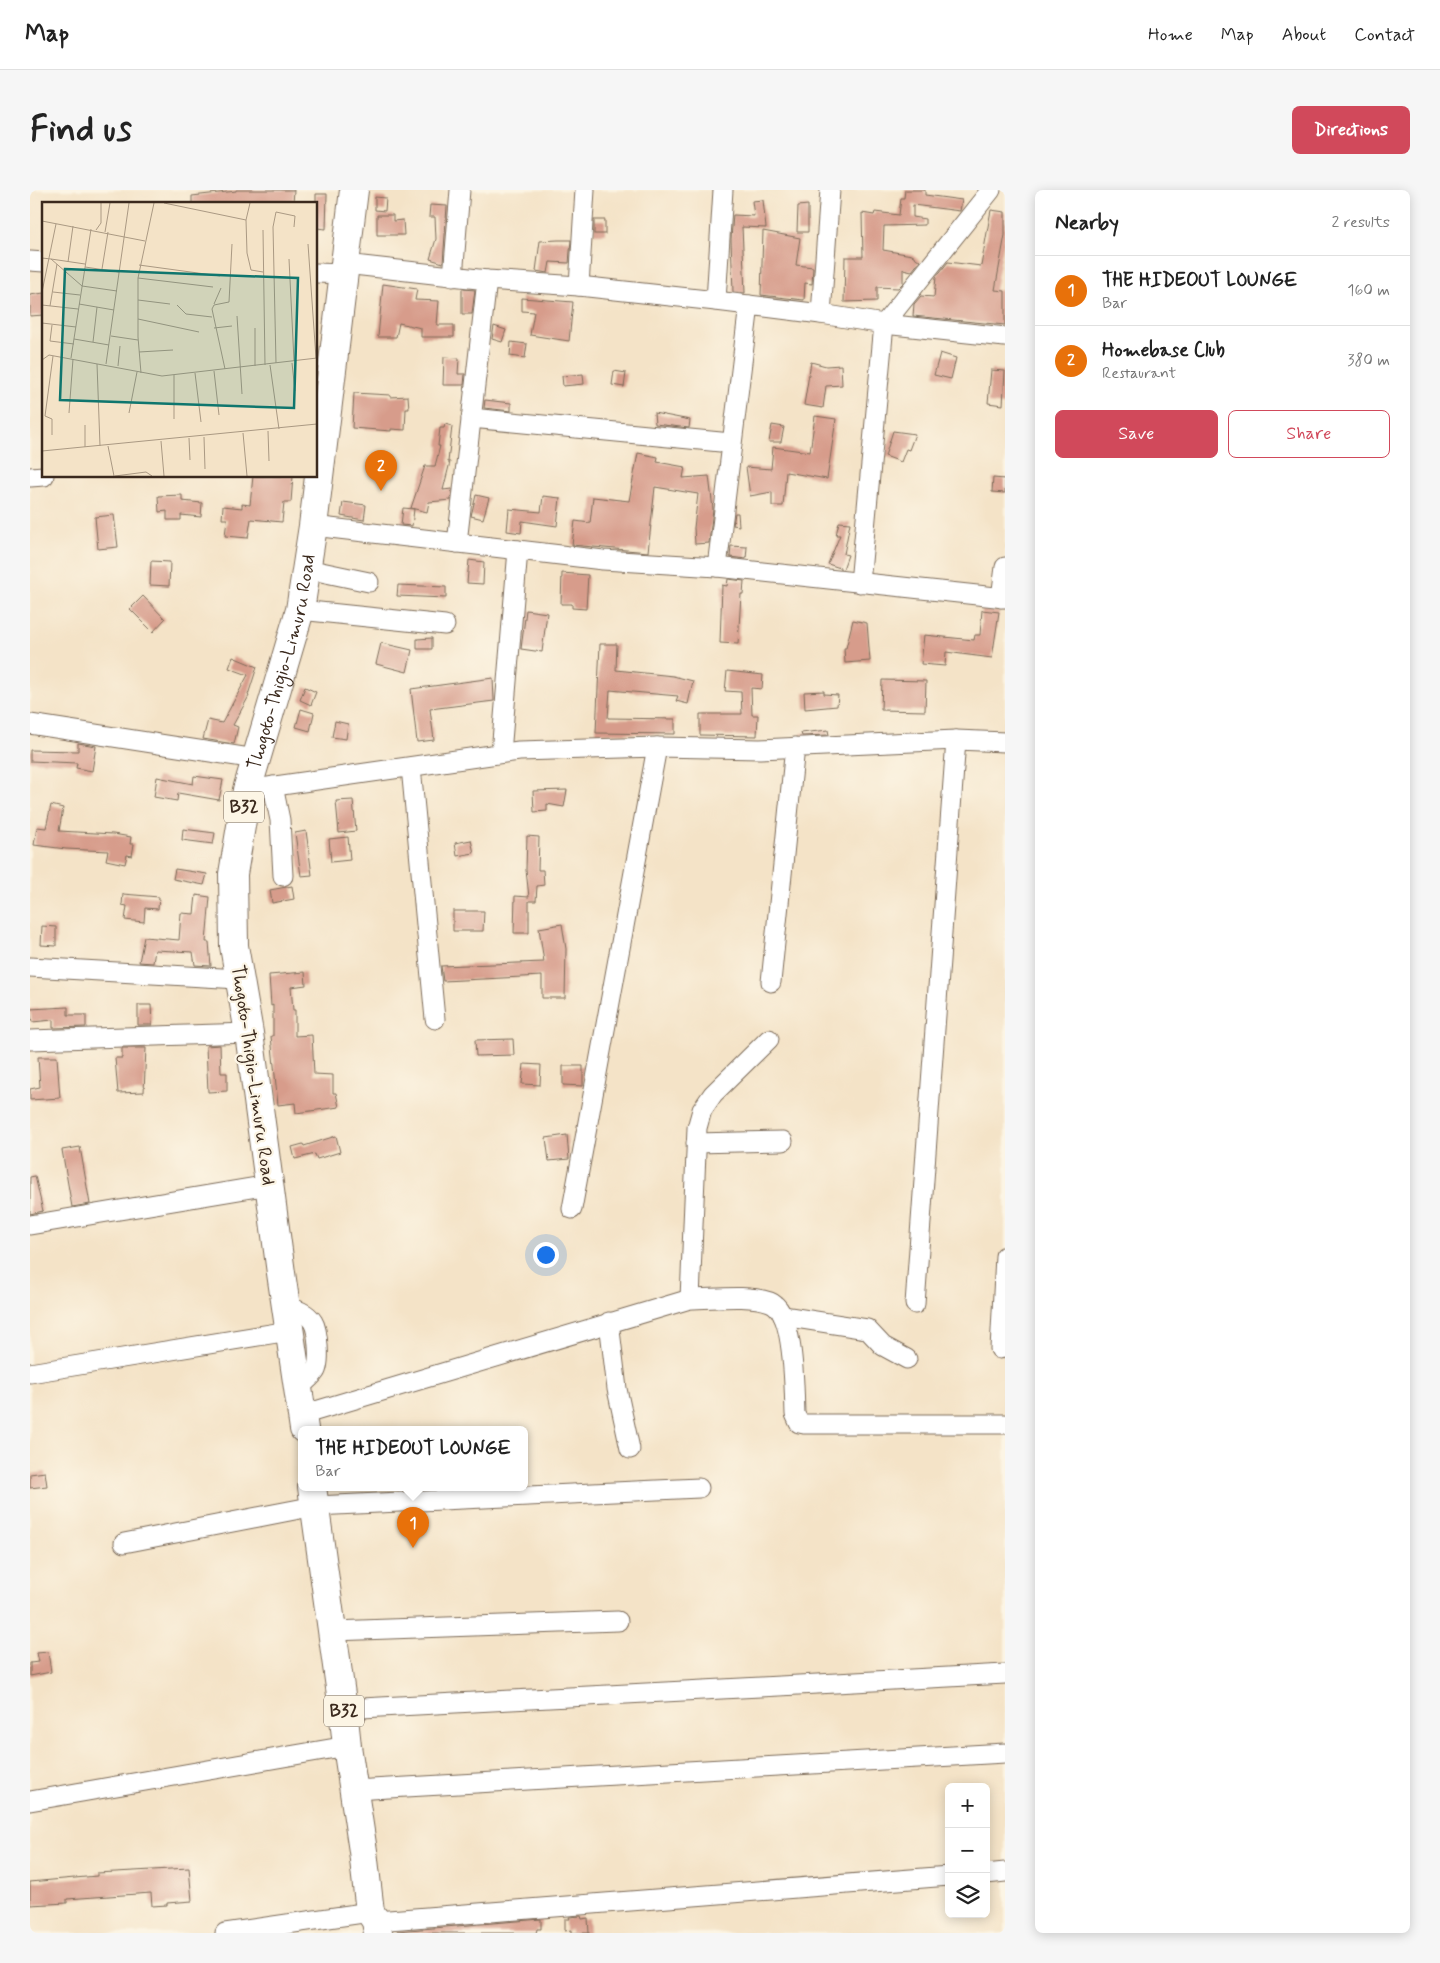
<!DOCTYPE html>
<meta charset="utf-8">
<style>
body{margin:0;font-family:Mynerve,sans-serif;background:#f6f6f6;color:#222}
.controls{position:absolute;right:15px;bottom:15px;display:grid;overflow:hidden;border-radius:8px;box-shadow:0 2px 12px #0003}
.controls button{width:45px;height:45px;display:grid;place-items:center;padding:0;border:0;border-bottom:1px solid #e0e0e0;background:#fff;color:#222;font:25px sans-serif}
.you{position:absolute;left:515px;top:1064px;width:18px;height:18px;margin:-12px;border:4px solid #fff;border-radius:50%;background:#1a73e8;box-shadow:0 0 0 8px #1a73e833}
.badge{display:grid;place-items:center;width:32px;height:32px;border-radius:50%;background:#d1495b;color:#fff;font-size:16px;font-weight:700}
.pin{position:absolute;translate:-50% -41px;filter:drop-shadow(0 1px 2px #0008)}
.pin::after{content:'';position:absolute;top:26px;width:18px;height:15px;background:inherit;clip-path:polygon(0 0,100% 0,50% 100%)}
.popup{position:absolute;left:268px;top:1236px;width:230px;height:65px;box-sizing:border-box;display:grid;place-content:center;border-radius:8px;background:#fff;filter:drop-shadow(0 1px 4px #0005);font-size:16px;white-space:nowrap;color:#767676}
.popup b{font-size:19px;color:#222}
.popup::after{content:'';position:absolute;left:50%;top:100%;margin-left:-10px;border:10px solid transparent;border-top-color:#fff}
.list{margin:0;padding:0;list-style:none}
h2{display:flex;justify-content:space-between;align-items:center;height:65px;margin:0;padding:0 20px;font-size:21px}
h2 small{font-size:16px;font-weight:400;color:#767676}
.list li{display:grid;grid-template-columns:32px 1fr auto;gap:15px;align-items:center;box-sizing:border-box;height:70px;padding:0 20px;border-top:1px solid #e0e0e0}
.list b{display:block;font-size:19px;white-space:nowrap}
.list p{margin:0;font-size:16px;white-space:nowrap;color:#767676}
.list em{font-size:16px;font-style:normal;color:#767676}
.actions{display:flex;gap:10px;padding:15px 20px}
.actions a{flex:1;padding:11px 0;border:1px solid #d1495b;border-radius:8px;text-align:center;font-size:18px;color:#d1495b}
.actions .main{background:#d1495b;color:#fff}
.icon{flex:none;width:28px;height:28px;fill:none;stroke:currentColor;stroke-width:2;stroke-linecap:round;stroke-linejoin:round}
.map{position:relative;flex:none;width:975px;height:1743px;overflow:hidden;border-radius:8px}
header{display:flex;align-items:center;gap:30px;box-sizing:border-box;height:70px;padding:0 25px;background:#fff;border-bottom:1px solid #e0e0e0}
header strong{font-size:24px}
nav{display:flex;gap:28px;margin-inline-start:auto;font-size:18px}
.intro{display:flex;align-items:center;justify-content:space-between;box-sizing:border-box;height:120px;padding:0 30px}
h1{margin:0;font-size:35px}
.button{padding:12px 22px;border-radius:8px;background:#d1495b;color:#fff;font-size:18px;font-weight:700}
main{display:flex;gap:30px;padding:0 30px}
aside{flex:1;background:#fff;border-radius:8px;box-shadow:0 2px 12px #0003}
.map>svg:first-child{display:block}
.building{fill:#d79c8b}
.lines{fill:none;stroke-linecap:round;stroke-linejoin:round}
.minor-casing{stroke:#7c6b59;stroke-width:21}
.highway-casing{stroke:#7c6b59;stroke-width:30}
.minor{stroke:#fff;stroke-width:19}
.highway{stroke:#fff;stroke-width:28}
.labels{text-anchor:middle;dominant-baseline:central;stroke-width:4.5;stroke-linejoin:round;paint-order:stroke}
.shield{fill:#fcf5e5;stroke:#75675a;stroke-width:1}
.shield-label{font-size:18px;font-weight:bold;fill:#3b2a1e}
.street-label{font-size:19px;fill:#3b2a1e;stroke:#fcf5e5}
.inset-road{fill:none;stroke:#aa9983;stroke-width:1}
.view{fill:#0f766e;fill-opacity:0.15;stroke:#0f766e;stroke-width:2.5}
.inset-edge{fill:none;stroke:#3b2a1e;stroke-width:2.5}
</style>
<header>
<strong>Map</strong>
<nav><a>Home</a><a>Map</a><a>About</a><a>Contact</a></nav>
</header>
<div class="intro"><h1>Find us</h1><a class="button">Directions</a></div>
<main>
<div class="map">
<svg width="975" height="1743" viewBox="0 0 975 1743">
<rect width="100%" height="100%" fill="#fcf5e5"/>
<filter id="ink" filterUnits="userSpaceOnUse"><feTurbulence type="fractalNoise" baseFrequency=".02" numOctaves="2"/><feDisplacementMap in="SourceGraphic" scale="10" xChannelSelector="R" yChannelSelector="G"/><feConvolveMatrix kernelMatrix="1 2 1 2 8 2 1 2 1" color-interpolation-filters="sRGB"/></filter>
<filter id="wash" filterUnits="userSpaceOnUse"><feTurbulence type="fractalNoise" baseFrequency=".0096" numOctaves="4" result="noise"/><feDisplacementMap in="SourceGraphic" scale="20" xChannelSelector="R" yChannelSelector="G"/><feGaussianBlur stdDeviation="1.12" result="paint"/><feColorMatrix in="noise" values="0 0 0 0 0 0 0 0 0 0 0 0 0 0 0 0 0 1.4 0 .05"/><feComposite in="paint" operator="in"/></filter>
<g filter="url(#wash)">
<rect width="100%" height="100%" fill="#f4e3c7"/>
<g id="blocks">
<g class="building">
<polygon points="206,0 264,0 263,14 162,14 162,6 206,1"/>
<polygon points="875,0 895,0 895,5 932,10 930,21 883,15 883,27 895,29 895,35 854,36 853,60 882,65 890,71 882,81 873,79 873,93 868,98 847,97 847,111 814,112 815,67 833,67 832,23 844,25 845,22 869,25 871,8 874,8"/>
<polygon points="286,4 297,4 296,39 286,38"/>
<polygon points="345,7 356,8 355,21 345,20"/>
<polygon points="733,10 736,38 712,37 715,103 703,102 701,49 703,25 724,26 722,11"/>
<polygon points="400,15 417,16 413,73 400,69 406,49 405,27 399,27"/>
<polygon points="778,15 778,42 767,42 768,16"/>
<polygon points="961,20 975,22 975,45 965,100 975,101 975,135 883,126 884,114 891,106 904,107 906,87 918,72 951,76"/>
<polygon points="347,25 363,25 363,31 373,30 374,45 347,45"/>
<rect x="564" y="30" width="11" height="14"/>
<polygon points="733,41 770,48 766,75 783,77 782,94 775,93 774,110 731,105"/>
<polygon points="528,50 541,50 539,73 520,72 518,83 506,81 510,51"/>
<polygon points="353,94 387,99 385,110 409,111 407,135 424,135 424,147 391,147 391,138 369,133 366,147 348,147"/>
<polygon points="432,99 445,100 442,124 432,124"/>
<polygon points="14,103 14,125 0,126 0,105"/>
<polygon points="492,108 543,112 539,151 500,145 504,122 492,121"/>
<polygon points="464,136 476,140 472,152 462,149"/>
<polygon points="481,152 497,154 495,168 480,166"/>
<polygon points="910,163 926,168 921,189 904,185"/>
<polygon points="414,167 429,168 428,184 435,184 434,195 413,195"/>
<polygon points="781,172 796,176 811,175 812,195 796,196 793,218 774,215"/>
<polygon points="961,180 975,181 973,215 958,213"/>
<polygon points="584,181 596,183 594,197 582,195"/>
<polygon points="553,184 554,194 533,196 532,186"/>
<polygon points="324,203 360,205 360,207 378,206 379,219 376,219 375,240 361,239 361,241 322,238"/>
<polygon points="455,210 481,213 481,221 454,218"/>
<polygon points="624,223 660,230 659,238 625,234"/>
<polygon points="785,226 806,229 797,289 756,282 753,316 742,316 742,302 720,306 716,277 741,279 743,257 780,262"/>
<polygon points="415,234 422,236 418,272 420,272 413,300 422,299 421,310 399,312 397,322 381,318 395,276 405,276 410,256 408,256 410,238 414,238"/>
<polygon points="742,235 754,237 751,252 739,252"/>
<polygon points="863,241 885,244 879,260 876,259 871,272 855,266"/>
<polygon points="608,263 628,267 627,272 655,277 653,288 679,286 683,319 679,353 665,354 664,338 668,304 625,297 618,362 542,355 545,331 560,333 563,307 599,311"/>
<polygon points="223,286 263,286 261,312 254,312 252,332 221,329 218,348 195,346 197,329 192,329 193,316 212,318 212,314 220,315"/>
<polygon points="963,288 975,289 975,303 962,302"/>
<polygon points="152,305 152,311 172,313 171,327 151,325 151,330 137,330 137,321 129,322 128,306"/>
<polygon points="446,305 459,308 453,329 441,326"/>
<polygon points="513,306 530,308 527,336 492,331 491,343 477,341 479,319 511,322"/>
<polygon points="313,312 336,315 334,330 311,326"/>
<polygon points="373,318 384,319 382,336 371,335"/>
<polygon points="705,323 708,323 709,336 703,335"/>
<polygon points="84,325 88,357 68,359 65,327"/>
<polygon points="809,332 820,333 814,364 818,365 813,379 798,374 810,345 806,345"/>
<polygon points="701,356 717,357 716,369 700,367"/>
<polygon points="439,370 454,372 453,394 437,393"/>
<polygon points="121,371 140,372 139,396 120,395"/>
<polygon points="532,383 558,385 556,419 542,418 542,414 531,414"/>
<polygon points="698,389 714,391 713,404 711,404 708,454 690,453 692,395 697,396"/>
<polygon points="368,395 416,397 416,408 367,406"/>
<polygon points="113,406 135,429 123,442 100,419"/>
<polygon points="496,420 517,423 512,462 491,459"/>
<polygon points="952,420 969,422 962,468 916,462 915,476 891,474 894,445 944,450 945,445 950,445"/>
<polygon points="823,430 837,433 840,471 815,473 814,458 816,458"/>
<polygon points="402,448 402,459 387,459 387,449"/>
<polygon points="351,453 382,460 377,482 346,474"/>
<polygon points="570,454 587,454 586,480 643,486 663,491 658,514 646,511 648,506 580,500 578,528 645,529 645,544 566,543"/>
<polygon points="203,467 227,477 218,505 219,506 203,535 208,537 204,554 173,549 178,530 192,533 218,485 199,478"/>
<polygon points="697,481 733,485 732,499 721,498 722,525 728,525 727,546 670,545 670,524 712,524 711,502 695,501"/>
<polygon points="463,488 464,511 400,519 404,550 387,552 381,499"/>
<polygon points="852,490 896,491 895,521 851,520"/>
<polygon points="275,497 286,502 281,515 270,510"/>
<polygon points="794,501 794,504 808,505 807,516 775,519 774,502"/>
<polygon points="271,519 284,523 280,541 266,537"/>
<polygon points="305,531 318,534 316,549 302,547"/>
<polygon points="798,540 799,545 772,546 771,543"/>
<polygon points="48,553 66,556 62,581 46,578 47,573 0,571 0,560 48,561"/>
<polygon points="164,586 193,590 189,610 148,603 147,611 124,607 127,587 163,594"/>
<polygon points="537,600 534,617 517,614 517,621 504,622 503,601"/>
<polygon points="323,610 326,641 309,643 306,611"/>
<polygon points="21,615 33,618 29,641 83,644 101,647 100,654 104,654 102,666 97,665 95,674 76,670 78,661 36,659 4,655 7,637 16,638"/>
<polygon points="153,639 185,643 183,654 152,650"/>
<polygon points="276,641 282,685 271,686 265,643"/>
<polygon points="497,646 509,647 508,680 513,680 514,695 507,696 506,711 499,711 499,743 484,743 485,706 499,707 496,680"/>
<polygon points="318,647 320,670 301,672 299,649"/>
<polygon points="441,650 444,663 427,666 425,653"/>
<polygon points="145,679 177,684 174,695 143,689"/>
<polygon points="262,696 264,709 242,713 240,700"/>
<polygon points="93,704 129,707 128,719 115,718 114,732 95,730 97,716 92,715"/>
<polygon points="166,705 180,707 176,752 179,752 181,776 165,775 163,762 125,760 123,773 109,772 114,747 149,750 151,723 164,724"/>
<polygon points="423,721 454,721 453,741 423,741"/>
<polygon points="532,734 536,759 535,808 512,808 512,786 413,791 411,776 514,772 509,738"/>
<polygon points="12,736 26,737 26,756 11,755"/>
<polygon points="275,782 276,795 261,797 263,820 265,820 265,846 282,845 284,884 303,885 303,903 306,903 309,917 266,923 265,913 248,915 241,846 243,846 243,815 241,816 239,785"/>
<polygon points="108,815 121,815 122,835 108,835"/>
<polygon points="38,817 38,825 56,825 56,837 23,838 23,830 2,832 0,819"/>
<polygon points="483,849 484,865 446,866 445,850"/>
<polygon points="190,855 191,883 197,883 197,901 178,902 176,856"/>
<polygon points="92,858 116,858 114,902 88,903 85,868 92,868"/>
<polygon points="8,867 27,867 30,908 0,910 0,899 10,897"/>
<polygon points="494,874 511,875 510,895 492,894"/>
<polygon points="533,876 553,876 553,896 533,895"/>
<polygon points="537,945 539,969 519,971 516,948"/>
<polygon points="306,946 310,962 287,969 285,964 265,969 262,957 273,954 274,956"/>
<polygon points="50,957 60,1014 42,1017 32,960"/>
<polygon points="5,986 13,1021 0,1024 0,987"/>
<polygon points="15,1282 17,1296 0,1298 0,1284"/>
<polygon points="18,1462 21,1482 0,1486 0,1473 9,1472 7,1463"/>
<polygon points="159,1678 162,1711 137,1713 137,1715 122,1716 121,1703 37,1709 37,1713 0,1715 0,1692 67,1686 67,1683"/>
<polygon points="551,1726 552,1729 558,1728 559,1743 541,1743 541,1740 535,1741 535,1729 540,1729 539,1727"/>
<polygon points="511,1729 511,1739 507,1739 506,1743 367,1743 367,1741"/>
</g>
</g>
</g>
<g filter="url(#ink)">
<use href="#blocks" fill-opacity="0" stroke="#7c6b59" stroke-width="1"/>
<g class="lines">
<g class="minor-casing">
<g id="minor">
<polyline points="0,71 14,72"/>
<polyline points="315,74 457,90 549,96 686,111 791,124 854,134 975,147"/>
<polyline points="286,83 314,84"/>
<polyline points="423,87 430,0"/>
<polyline points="549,96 555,0"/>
<polyline points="686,111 693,0"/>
<polyline points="791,124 800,0"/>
<polyline points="441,228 701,253"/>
<polyline points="0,287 14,286"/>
<polyline points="283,336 573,370 687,377 975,408"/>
<polyline points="427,353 457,90"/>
<polyline points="687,377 719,115"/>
<polyline points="277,379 339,392"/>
<polyline points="830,393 854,134 961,0"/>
<polyline points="971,408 975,377"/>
<polyline points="270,420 415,435"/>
<polyline points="0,534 226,569"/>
<polyline points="471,563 488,360"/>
<polyline points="381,577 405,829"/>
<polyline points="243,596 250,630 253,686"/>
<polyline points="217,600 489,561 627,557 730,559 926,550 975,552"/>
<polyline points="0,777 209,789"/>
<polyline points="741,792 765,557"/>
<polyline points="0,850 219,843"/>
<polyline points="666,953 753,951"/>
<polyline points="542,1019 627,557"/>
<polyline points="0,1035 239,995"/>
<polyline points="660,1109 667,938 672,920 683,904 739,849"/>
<polyline points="885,1114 926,550"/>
<path d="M256,1117C265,1119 277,1122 283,1132C288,1140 291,1174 285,1182C281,1188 274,1193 268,1198"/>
<polyline points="753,1126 837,1139 853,1156 877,1169"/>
<polyline points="579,1132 587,1199 600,1259"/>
<polyline points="970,1159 975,1066"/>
<polyline points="0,1183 259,1141"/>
<path d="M272,1225L660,1109C684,1109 717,1104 740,1112C765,1121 764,1200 765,1224L769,1233L774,1234H975"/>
<polyline points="94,1353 285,1316 669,1298"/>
<polyline points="303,1441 588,1431"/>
<polyline points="313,1519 975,1484"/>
<polyline points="324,1600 975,1563"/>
<polyline points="0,1611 317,1556"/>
<polyline points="956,1684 975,1682"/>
<polyline points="346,1731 919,1686"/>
<polyline points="195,1743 340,1722"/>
</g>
</g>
<g class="highway-casing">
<g id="highway">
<path id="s1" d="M274,1239L251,1083L219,843L204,756L203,684L217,600L270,420L283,336L324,0"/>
<polyline points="282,1297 313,1519 317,1556 333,1661 340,1722 346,1731 348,1743"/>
</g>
</g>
<use href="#minor" class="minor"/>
<use href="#highway" class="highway"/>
</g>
</g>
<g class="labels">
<g class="shield">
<rect x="194" y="601.5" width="40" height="31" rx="4"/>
<rect x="294" y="1505.5" width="40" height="31" rx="4"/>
</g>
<g class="shield-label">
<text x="214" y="617">B32</text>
<text x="314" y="1521">B32</text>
</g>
<g class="street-label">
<text stroke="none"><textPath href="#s1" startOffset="778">Thogoto-Thigio-Limuru Road</textPath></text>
<text transform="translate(223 885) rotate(82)">Thogoto-Thigio-Limuru Road</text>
</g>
</g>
<g transform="translate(12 12)">
<rect width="275" height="275" fill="#f4e3c7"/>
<path class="inset-road" d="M122,1L204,18L208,1M204,18L205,51L209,68L221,70M0,19L103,39M54,28L59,21V1M221,28L223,163M63,30L68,1M266,42L274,156M0,56L9,57L40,84L75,89M9,57L43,62M247,57L252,159M26,60L31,24M97,63L178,74M43,65L77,70M60,67L66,30M96,76L171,85M0,90L14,22M11,90L38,93M96,98L128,102M37,102L72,108M172,102L179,86M0,103L36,107M135,103L144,112L170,115M8,104L15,62M195,114L200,192M96,117L157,130M0,121L34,125M10,123L8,139L32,142M172,126L190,124M213,126V164M69,134L96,138M32,137L67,143M51,140L55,105M97,150L131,148M29,156L49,27M0,158L7,153L120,174L275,156M234,161L231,25L234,10L253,14L252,25M250,161L253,189M55,162L58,244M64,162L87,1M228,163L237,227M76,164L78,144M183,167L170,107L172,103L187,100L190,42M172,169L177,213M99,171L96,135V76L112,1M153,171L159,220M27,211L31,157M87,211L95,170M132,217V173M43,223V245M226,229L227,259M201,231L205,274M10,233V217L3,214L11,154M162,235L163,267M147,236L148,258M119,239L122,274M66,244L72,274M0,249L275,222M73,274L104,270L110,274"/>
<path class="view" d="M23,67L256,76L252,206L18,198Z"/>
<rect width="275" height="275" class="inset-edge"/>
</g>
</svg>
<div class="controls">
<button>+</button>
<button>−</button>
<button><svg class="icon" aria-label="layers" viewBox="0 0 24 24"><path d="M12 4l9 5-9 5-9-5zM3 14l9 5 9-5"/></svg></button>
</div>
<div class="you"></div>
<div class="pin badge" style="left:383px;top:1358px;background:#e8710a">1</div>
<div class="popup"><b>THE HIDEOUT LOUNGE</b>Bar</div>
<div class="pin badge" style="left:351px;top:301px;background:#e8710a">2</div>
</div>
<aside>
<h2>Nearby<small>2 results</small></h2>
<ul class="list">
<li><span class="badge" style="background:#e8710a">1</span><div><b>THE HIDEOUT LOUNGE</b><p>Bar</p></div><em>160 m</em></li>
<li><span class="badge" style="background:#e8710a">2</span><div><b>Homebase Club</b><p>Restaurant</p></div><em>380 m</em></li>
</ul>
<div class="actions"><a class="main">Save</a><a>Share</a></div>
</aside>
</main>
